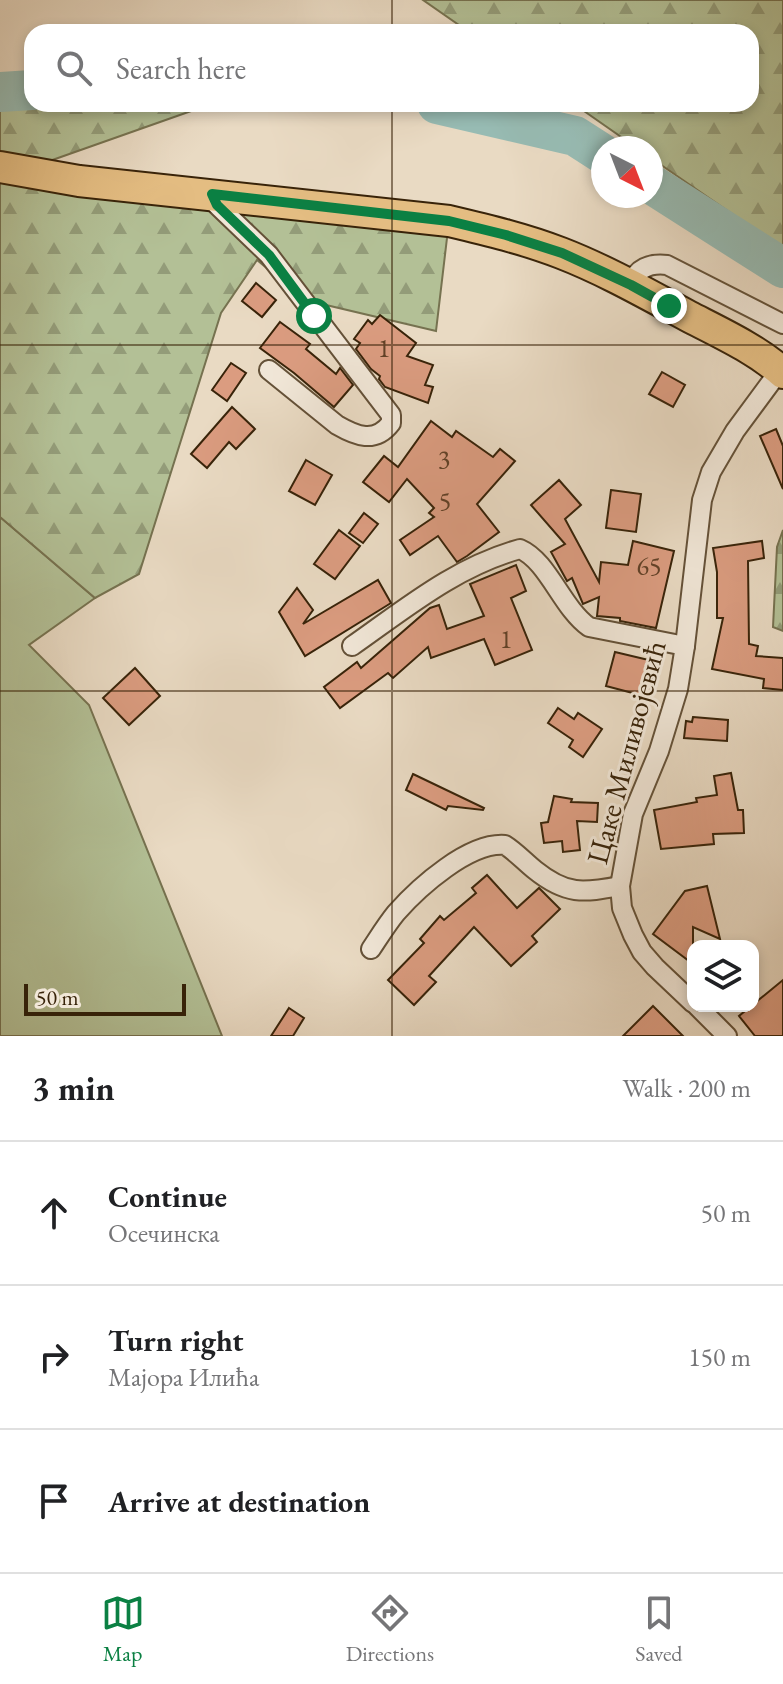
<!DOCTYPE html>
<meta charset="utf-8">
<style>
body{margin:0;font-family:"EB Garamond",serif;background:#f6f6f6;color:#202124}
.controls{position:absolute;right:24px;bottom:24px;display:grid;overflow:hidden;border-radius:16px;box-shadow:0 4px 12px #0003}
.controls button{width:72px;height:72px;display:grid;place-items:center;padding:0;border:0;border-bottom:2px solid #e0e0e0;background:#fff;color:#202124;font:40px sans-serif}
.compass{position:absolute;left:591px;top:136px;width:72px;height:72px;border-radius:50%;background:#fff;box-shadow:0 4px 12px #0003;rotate:138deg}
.scale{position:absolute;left:24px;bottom:20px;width:162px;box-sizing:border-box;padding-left:8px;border:4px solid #382309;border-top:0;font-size:22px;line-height:28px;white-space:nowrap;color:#382309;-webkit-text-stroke:6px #f1e7d8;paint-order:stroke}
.stop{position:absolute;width:24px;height:24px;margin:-18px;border:6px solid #0b8043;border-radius:50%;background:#fff}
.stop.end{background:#0b8043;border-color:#fff;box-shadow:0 2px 8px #0008}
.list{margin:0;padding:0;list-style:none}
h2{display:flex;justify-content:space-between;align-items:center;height:104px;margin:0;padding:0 32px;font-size:34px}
h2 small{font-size:26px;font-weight:400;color:#757577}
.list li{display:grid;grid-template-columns:52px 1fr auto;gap:24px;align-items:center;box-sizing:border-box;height:144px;padding:0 32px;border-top:2px solid #e0e0e0}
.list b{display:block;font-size:30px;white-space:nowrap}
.list p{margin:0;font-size:26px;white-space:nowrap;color:#757577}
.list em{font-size:26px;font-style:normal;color:#757577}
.icon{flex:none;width:44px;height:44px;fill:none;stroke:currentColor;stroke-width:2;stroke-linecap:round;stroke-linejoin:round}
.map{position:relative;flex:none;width:783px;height:1036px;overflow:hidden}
.search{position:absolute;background:#fff;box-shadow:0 4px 12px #0003;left:24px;right:24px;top:24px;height:88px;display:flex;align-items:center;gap:20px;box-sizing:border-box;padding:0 28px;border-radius:24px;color:#757577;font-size:30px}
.sheet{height:536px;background:#fff}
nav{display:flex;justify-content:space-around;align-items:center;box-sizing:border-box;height:112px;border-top:2px solid #e0e0e0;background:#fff;font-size:22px;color:#757577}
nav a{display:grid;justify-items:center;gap:4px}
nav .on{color:#0b8043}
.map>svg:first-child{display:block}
.grass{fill:#b3c096;stroke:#767250;stroke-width:2}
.forest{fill:url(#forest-firs);stroke:#767250;stroke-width:2}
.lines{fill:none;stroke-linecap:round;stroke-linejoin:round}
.river{stroke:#97bbb3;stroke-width:40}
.building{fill:#db9c80;stroke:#382309;stroke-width:2}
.minor-casing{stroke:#645138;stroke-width:22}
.primary-casing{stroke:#382309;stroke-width:34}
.minor{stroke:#f1e7d8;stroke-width:18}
.primary{stroke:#e4bd82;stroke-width:30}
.route{stroke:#0b8043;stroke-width:10}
.grid{fill:none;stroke:#382309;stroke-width:2;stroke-opacity:0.55}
.labels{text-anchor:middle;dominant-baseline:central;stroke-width:6;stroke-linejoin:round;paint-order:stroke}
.number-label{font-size:26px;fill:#614127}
.street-label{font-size:30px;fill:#382309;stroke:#f1e7d8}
</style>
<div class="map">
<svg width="783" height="1036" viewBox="0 0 783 1036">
<defs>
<pattern id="forest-firs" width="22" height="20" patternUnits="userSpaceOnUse" patternTransform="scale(2)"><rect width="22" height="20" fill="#b3c096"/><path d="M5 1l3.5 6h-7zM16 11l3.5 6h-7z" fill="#939c79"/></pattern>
</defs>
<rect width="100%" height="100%" fill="#e9dac3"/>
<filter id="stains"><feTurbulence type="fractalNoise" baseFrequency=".0025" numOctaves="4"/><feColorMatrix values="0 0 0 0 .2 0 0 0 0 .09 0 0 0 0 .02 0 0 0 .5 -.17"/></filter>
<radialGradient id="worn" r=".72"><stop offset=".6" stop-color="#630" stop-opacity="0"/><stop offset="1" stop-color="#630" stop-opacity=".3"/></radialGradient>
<polygon class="grass" points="0,517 95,598 29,645 89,705 222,1036 0,1036"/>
<g class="forest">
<polygon points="423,0 783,0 783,249 651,158 651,148 637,148 574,104 751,104 751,32 469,32"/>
<polygon points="32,90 32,104 211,104 24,170 449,221 436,331 305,300 257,260 221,313 139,574 95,598 0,517 0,92"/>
<polygon points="783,530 783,631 773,627 777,547"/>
</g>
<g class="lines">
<g class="river">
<polyline points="0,92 32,90"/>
<polyline points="437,104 575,136 603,154"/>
<polyline points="651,184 783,268"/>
</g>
</g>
<g class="building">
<polygon points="256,283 276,300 262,317 242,301"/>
<polygon points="380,315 416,343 407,356 433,365 425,385 433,387 428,403 385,387 379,379 380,376 371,369 356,349 360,343 354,339 368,320 372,324"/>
<polygon points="280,322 310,344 306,349 336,374 340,368 353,385 334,407 294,373 260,348"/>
<polygon points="231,363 246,373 227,401 212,390"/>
<polygon points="662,372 685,385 673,407 649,394"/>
<polygon points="232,407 255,429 236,449 229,442 207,468 191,454"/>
<polygon points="431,421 452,437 456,431 493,457 500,449 515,461 477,504 499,532 467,556 457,562 438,536 410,555 400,540 434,517 429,513 434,508 407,479 389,502 363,482 384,456 398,467"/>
<polygon points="776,429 783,446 783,489 760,436"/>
<polygon points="306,460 332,475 315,505 289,491"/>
<polygon points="559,480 581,505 565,519 599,582 601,562 628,565 633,541 674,551 656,628 620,621 620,618 597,616 599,597 583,604 572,578 567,581 551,552 565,544 531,505"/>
<polygon points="611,490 641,494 636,532 606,528"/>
<polygon points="364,513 378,524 363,543 349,533"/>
<polygon points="339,530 360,546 335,579 314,564"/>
<polygon points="762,541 764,558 748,561 749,644 758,646 756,656 783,658 783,690 763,688 764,679 712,669 723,618 717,618 717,572 713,548"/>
<polygon points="516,565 526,591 511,598 532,650 495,665 484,639 431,658 428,647 393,678 388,673 340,708 324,687 357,662 361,668 430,608 439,605 447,629 484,616 470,584"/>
<polygon points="378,580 391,603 305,656 279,612 297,588 313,610 303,624"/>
<polygon points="615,652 657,662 648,697 606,686"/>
<polygon points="135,668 160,696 129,725 103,698"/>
<polygon points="558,708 574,719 578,713 602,729 583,757 569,747 573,740 548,723"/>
<polygon points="693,717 728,720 727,741 684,738 686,721 692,722"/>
<polygon points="731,773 738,810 743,810 744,833 713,834 714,844 661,849 654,810 697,802 696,798 717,795 714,776"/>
<polygon points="413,774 484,808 483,810 448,806 446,810 406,790"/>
<polygon points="554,796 572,799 571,802 598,803 597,822 577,821 580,850 563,852 562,841 544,843 541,823 548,822"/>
<polygon points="487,875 517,908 539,888 560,909 532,936 537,942 511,966 474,927 429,976 436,982 414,1005 388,980 424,943 420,939 440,916 444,920 476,893 472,888"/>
<polygon points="707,886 720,939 693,927 693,964 653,934 685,891"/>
<polygon points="783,980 783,1036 755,1036 739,1016"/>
<polygon points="653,1006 683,1036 623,1036"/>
<polygon points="289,1008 304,1018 293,1036 271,1036"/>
</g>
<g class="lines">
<g class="minor-casing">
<g id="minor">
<path d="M212,194L217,205L269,255L391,415V423C375,444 356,436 337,425L269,370"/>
<path d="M631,285C636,268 650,263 667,265L783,324"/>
<path d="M352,646C405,609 455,567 520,549C548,561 562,608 589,627L685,646"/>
<path d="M371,949C379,937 387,924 396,913C419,887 469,842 505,845C516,852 525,862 535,870C566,895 583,893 620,886"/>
<polyline points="693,1003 655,967 642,952 633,935 622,908 620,886 633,814 659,751 678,689 685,646 702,500 711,472 735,431 780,370"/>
<polyline points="697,1006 727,1036"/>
</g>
</g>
<g class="primary-casing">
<path id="primary" d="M0,167L79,181L449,221C487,230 525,239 561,253C605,270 647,294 688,316C721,333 756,349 783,373"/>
</g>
<use href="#minor" class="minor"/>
<use href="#primary" class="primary"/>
</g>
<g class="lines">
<polyline class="route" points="314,316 269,255 217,205 212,194 449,221 506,235 562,253 631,285 669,306"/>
</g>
<path class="grid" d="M392,0V32M392,104V1036M0,345H783M0,691H783"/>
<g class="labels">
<g class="number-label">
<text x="384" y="348">1</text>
<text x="444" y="459">3</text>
<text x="445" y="501">5</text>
<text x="649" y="566">65</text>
<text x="506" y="639">1</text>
</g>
<g class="street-label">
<text transform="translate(626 752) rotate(-75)">Цаке Миливојевић</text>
</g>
</g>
<rect width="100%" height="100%" filter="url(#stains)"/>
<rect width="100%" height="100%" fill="url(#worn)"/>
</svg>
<div class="controls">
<button><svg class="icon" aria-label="layers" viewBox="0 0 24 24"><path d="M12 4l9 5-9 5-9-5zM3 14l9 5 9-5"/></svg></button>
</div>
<svg class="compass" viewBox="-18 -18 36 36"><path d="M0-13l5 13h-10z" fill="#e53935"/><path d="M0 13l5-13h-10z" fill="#757577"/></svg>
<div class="scale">50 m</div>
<div class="stop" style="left:314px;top:316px"></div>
<div class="stop end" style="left:669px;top:306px"></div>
<div class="search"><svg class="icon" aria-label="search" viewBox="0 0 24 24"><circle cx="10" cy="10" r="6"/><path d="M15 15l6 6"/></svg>Search here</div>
</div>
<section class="sheet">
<h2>3 min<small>Walk · 200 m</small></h2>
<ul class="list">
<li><svg class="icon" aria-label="ahead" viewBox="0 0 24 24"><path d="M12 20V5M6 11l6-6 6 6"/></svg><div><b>Continue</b><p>Осечинска</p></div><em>50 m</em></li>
<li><svg class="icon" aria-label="right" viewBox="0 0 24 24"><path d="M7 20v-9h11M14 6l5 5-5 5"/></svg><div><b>Turn right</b><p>Мајора Илића</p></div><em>150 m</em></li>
<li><svg class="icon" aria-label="arrive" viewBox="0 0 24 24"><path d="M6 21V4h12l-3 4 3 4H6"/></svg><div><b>Arrive at destination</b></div></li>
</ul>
</section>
<nav>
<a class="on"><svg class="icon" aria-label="map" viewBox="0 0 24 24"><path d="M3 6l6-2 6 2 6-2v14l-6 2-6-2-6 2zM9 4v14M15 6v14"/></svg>Map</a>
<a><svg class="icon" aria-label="directions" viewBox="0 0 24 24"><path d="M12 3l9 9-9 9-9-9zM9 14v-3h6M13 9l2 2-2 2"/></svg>Directions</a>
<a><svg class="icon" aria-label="saved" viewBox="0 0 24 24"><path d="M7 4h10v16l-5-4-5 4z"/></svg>Saved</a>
</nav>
